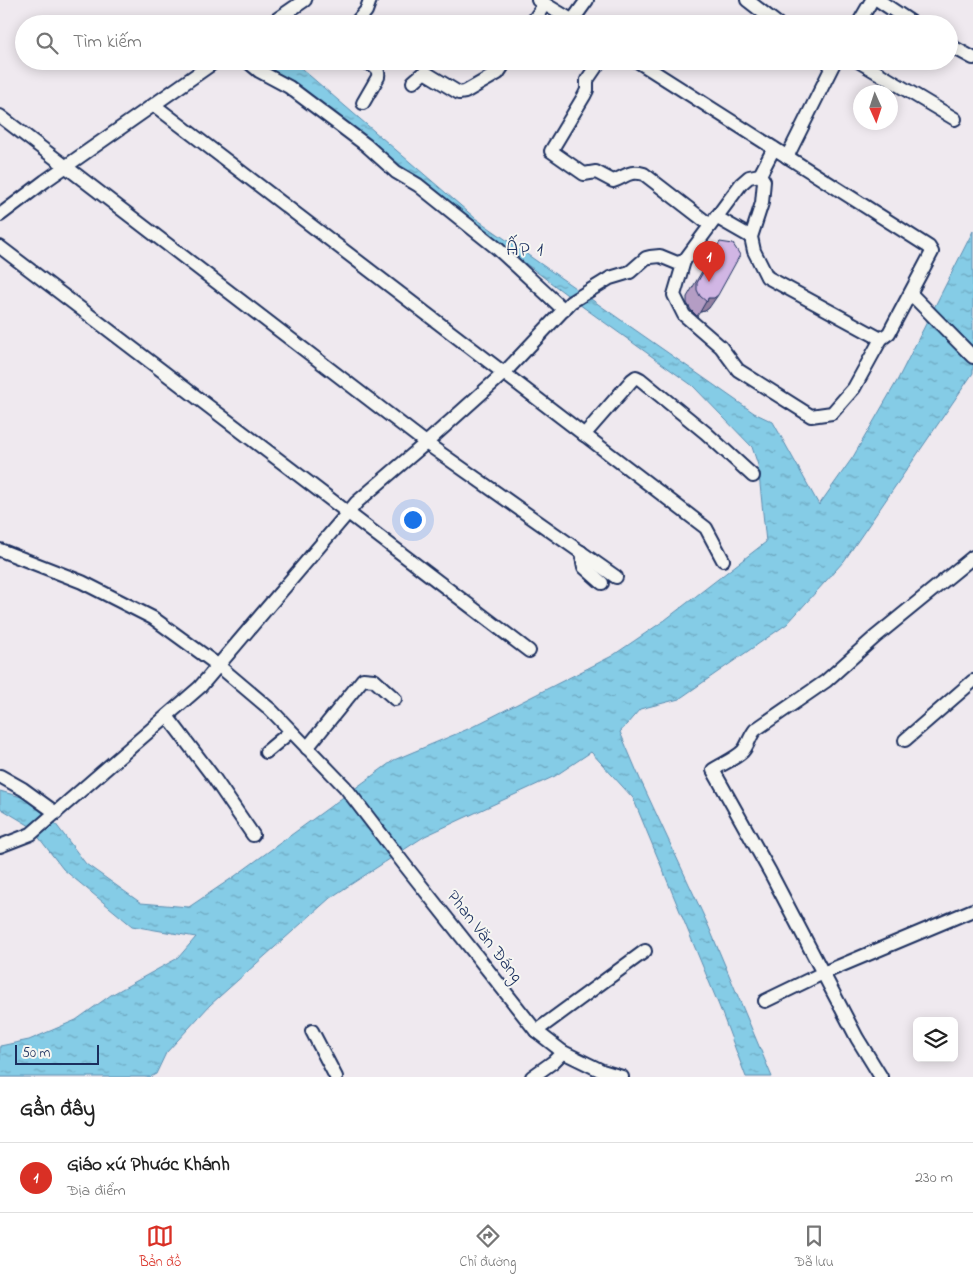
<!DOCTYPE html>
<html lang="vi">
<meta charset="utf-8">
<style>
body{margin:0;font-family:"Indie Flower",sans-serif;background:#f6f6f6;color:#222}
.controls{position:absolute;right:15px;bottom:15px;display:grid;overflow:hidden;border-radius:8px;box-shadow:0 2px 12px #0003}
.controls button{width:45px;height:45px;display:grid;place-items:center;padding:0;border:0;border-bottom:1px solid #e0e0e0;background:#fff;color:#222;font:25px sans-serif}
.compass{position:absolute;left:853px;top:85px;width:45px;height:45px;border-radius:50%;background:#fff;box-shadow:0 2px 12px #0003;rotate:177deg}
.scale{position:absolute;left:15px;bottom:12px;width:84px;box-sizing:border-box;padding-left:5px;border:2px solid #1b2f5e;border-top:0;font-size:14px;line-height:18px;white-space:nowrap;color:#1b2f5e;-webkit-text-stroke:4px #f6f6f2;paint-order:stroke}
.you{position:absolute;left:412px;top:519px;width:18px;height:18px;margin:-12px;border:4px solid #fff;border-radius:50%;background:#1a73e8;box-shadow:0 0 0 8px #1a73e833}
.badge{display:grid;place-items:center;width:32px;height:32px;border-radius:50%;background:#d93025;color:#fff;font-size:16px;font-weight:700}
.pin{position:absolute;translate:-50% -41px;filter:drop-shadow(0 1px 2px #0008)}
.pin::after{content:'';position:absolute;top:26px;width:18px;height:15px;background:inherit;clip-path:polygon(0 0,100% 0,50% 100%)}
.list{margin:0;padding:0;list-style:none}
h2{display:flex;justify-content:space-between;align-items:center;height:65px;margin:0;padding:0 20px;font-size:21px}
h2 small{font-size:16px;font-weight:400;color:#767676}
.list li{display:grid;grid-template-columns:32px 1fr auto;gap:15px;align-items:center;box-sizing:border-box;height:70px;padding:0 20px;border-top:1px solid #e0e0e0}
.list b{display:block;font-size:19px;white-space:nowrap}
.list p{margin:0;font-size:16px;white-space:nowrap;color:#767676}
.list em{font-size:16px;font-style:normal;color:#767676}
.icon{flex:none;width:28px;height:28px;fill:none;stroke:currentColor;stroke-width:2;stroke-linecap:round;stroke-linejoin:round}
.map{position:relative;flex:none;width:973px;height:1077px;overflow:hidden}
.search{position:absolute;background:#fff;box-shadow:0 2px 12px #0003;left:15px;right:15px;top:15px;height:55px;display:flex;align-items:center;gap:12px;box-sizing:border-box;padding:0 18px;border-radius:28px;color:#767676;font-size:19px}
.sheet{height:135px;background:#fff}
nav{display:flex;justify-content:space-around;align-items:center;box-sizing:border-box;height:70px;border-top:1px solid #e0e0e0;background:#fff;font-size:14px;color:#767676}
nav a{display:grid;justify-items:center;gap:2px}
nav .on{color:#d93025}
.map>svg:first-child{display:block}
.water{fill:url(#water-ripples);stroke:#5b8db0}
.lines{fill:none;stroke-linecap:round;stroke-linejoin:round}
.minor-casing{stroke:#1b2f5e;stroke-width:16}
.minor{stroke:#f6f6f2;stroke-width:12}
.wall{fill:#b49dc4;stroke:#1b2f5e}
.shaded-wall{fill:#927fa0;stroke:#1b2f5e}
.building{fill:#d1b6e4;stroke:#1b2f5e}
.labels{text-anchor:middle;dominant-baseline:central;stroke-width:4;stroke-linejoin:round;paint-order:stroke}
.street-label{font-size:18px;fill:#1b2f5e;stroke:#f6f6f2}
.quarter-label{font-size:20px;letter-spacing:1px;fill:#1b2f5e;stroke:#f6f6f2}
</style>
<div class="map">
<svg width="973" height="1077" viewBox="0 0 973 1077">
<defs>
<pattern id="water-ripples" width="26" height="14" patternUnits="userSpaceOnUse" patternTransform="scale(1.25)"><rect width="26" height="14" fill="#85cce6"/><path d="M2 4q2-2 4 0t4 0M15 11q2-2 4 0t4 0" fill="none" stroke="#6ca6be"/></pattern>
</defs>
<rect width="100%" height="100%" fill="#efe9ef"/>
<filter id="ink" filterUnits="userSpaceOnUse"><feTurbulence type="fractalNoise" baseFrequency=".02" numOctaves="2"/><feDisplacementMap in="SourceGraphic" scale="10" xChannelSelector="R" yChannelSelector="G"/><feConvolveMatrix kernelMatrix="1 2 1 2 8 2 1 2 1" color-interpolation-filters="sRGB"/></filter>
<g filter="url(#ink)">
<polygon class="water" points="258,61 295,63 475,218 754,413 773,422 819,505 853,457 897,381 973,231 973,373 844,561 787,624 679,699 640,709 620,732 640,779 708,925 772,1077 746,1077 720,1008 633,798 591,752 555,776 425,836 330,898 210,1005 166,1053 156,1074 150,1077 0,1077 0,1046 29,1040 76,1020 111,995 178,958 196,937 132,926 63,869 30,826 0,808 0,791 39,802 86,864 141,903 189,907 235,876 394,760 468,729 612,656 665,620 766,542 758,465 752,447 693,386 583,307"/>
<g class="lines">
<g class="minor-casing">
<g id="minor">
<polyline points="538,0 578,24"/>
<polyline points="747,0 778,24"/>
<polyline points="878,0 914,24"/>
<polyline points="572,21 587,0"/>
<polyline points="270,24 305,0"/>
<polyline points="355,24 366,11 370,0"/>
<polyline points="531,24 545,4"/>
<polyline points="858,24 872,0"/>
<polyline points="949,45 973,58"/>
<polyline points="247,61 259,71 289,87 366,145 396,172 418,185 498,249 564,310"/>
<path d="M600,61L587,80V90L584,96L551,151L584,174L596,172L613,181C626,177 628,170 644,174L710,225"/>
<polyline points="637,61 929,247 932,252 889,333 881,339 767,277 754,251 751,237 762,203 764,181 760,175 774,148"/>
<polyline points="858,61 955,119"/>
<polyline points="413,82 422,74 426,73 459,93 465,92 498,73 506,61"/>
<path d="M363,103L378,77C380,67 371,65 364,61"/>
<polyline points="154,105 706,528 723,560"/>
<polyline points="0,116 426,443 616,577"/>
<polyline points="787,157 835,61"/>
<polyline points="0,215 45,181 216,61"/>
<polyline points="716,217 751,237"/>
<polyline points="0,247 529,651"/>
<polyline points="684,261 674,295 684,315 721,347 738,370 811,416 832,413 854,388 881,339"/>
<polyline points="911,294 973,357"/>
<polyline points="584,435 632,380 636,377 640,379 706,433 753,476"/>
<polyline points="0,550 82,582 153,618 219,666 271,710 345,787 404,864 536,1031 563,1052 602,1071 622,1077"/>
<polyline points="581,552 584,567 602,583"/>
<polyline points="167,716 214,778 253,835"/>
<polyline points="905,740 973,681"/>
<polyline points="307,748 363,679 374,680 395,699"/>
<polyline points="266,752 290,732"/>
<polyline points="0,776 23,789 56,813"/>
<polyline points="0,846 31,834 200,687 357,502 426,443 504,373 571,302 610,278 630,272 646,258 650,257 660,256 677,263 684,261 741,184 749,177 760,175"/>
<polyline points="765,1001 823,973 973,910"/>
<polyline points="312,1031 336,1077"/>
<polyline points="536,1031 645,951"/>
<polyline points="532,1077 553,1062 563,1052"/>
<path d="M881,1077L857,1038L770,872L713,770C722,764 735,759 743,751C748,745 750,736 755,730L826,681L875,637L973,557"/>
</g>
</g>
<use href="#minor" class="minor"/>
</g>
<polygon class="wall" points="720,242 709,308 705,311 700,312 697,316 691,310 687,303 687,297 711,256"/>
<polygon class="shaded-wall" points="718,295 709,308 705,311 700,312 708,298"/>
<polygon class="building" points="720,242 733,244 740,255 718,295 714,298 708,298 707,302 700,296 697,290 697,283"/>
</g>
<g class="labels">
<g class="street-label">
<text transform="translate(484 937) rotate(52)">Phan Văn Đáng</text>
</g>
<g class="quarter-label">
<text x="525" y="250">ẤP 1</text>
</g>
</g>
</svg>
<div class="controls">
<button><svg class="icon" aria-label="layers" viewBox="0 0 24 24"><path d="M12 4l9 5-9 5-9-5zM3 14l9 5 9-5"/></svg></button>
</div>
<svg class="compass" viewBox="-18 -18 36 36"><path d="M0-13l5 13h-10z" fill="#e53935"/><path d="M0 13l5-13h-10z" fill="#767676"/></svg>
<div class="scale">50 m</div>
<div class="you"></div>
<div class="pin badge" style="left:709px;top:282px">1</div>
<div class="search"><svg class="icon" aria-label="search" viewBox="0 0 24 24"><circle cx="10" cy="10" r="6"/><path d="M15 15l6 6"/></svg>Tìm kiếm</div>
</div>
<section class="sheet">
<h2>Gần đây<small></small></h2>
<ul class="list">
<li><span class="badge">1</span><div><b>Giáo xứ Phước Khánh</b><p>Địa điểm</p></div><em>230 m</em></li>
</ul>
</section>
<nav>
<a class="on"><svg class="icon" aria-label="map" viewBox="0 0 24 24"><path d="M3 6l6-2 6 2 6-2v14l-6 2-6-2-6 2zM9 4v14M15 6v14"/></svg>Bản đồ</a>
<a><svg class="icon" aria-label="directions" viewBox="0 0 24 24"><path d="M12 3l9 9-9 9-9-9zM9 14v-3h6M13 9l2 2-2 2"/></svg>Chỉ đường</a>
<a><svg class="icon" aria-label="saved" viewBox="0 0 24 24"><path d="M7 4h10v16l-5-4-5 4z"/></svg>Đã lưu</a>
</nav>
